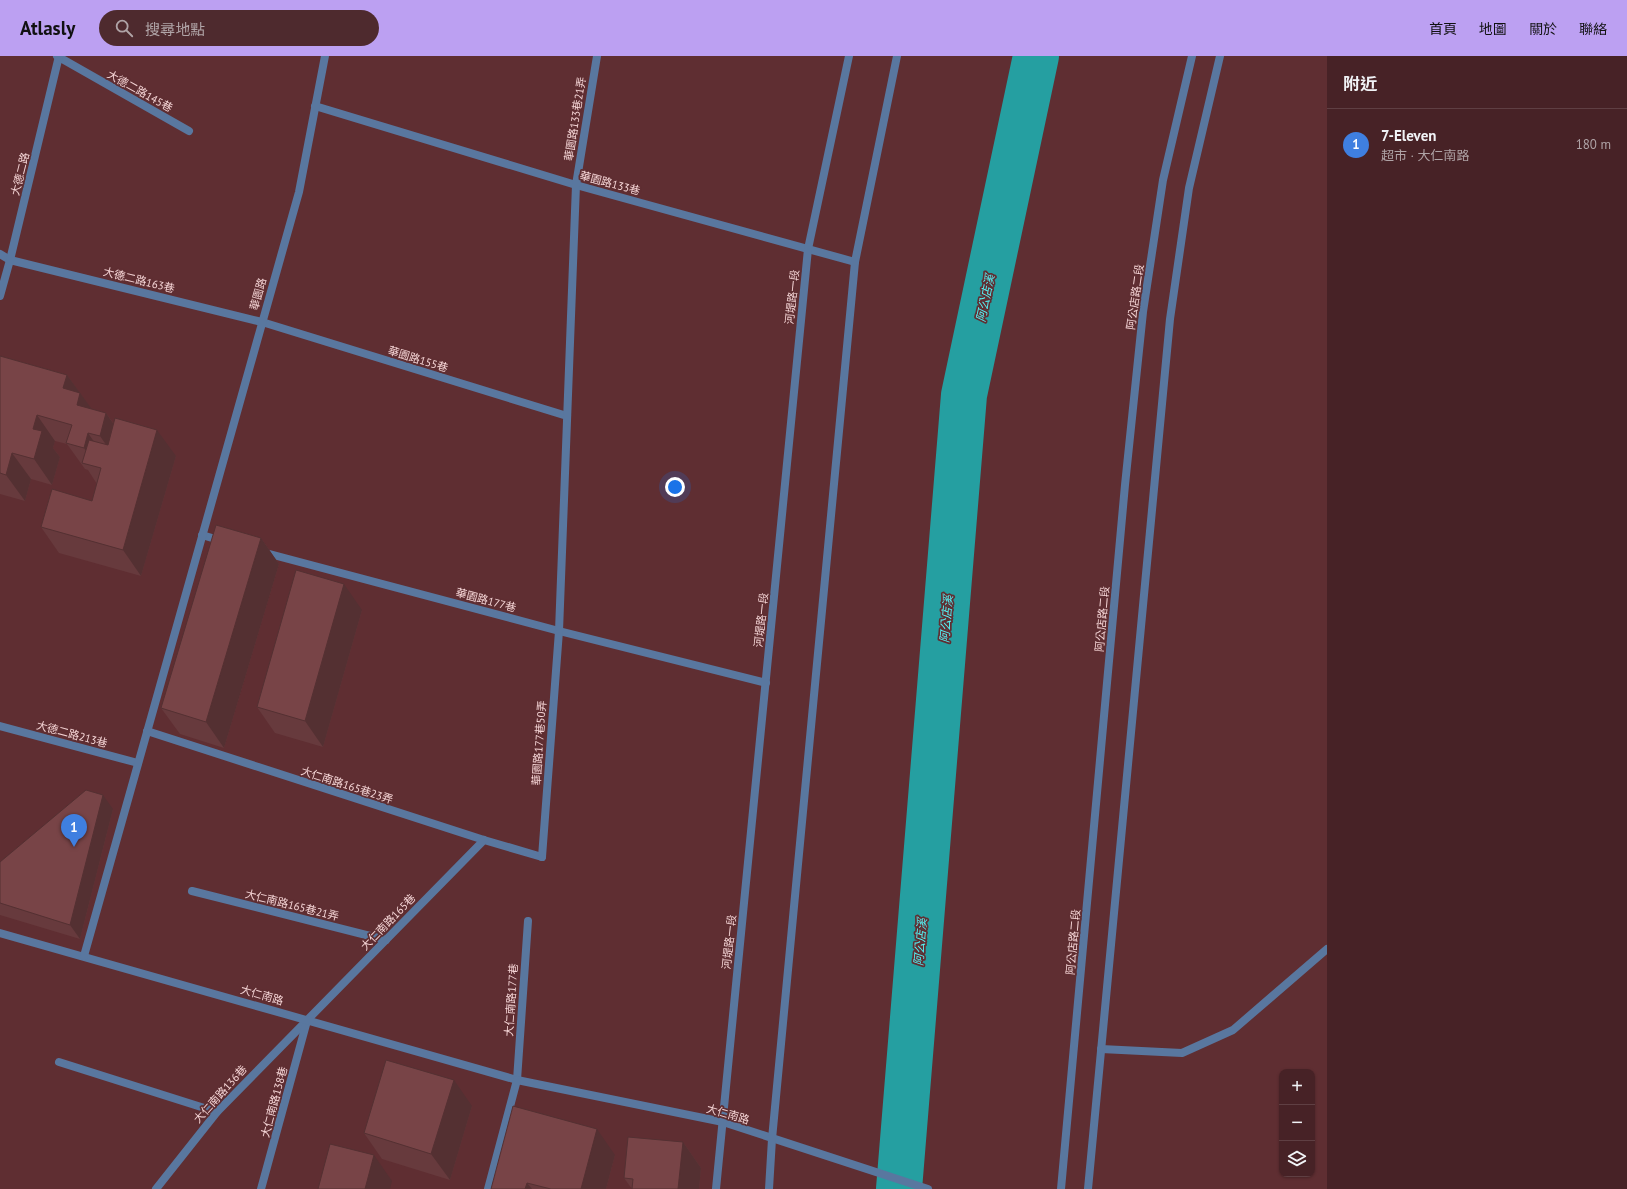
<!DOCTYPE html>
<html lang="zh-TW">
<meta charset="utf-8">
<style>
body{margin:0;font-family:"PT Sans","Noto Sans TC",sans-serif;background:#4e2a2e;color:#f1f3f6}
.controls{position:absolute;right:12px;bottom:12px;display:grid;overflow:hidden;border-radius:8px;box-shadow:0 1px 3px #0004}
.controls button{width:36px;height:36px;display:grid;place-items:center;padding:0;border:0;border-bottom:1px solid #5f3f43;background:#472226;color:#f1f3f6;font:20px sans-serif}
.you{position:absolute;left:675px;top:431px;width:14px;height:14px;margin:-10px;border:3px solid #fff;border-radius:50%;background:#1a73e8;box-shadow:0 0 0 6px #1a73e833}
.badge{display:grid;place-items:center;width:26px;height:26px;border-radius:50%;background:#bca0f2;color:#fff;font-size:13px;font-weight:700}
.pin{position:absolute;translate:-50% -33px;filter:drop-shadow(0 1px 2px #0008)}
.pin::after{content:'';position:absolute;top:21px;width:14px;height:12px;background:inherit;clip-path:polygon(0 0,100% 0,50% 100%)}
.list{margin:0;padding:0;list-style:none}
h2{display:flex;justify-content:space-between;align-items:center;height:52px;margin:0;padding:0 16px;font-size:17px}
h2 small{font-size:13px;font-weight:400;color:#b0a4a7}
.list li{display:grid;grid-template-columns:26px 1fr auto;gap:12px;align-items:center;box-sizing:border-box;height:72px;padding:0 16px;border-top:1px solid #5f3f43}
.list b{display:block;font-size:15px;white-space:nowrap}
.list p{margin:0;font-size:13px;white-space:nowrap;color:#b0a4a7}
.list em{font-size:13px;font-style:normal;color:#b0a4a7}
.icon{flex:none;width:22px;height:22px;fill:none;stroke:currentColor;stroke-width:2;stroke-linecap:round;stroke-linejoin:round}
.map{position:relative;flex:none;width:1327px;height:1133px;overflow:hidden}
header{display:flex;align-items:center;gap:24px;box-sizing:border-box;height:56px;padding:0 20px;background:#bca0f2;color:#111}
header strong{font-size:19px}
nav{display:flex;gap:22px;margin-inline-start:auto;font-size:14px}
.search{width:280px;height:36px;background:#4e2a2e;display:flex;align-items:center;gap:10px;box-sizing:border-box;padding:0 14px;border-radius:22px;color:#b0a4a7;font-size:15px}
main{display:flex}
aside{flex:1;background:#472226}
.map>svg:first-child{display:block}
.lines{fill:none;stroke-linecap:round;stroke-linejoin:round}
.river{stroke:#259fa1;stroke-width:46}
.service{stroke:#59779f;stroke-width:8}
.minor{stroke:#59779f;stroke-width:8}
.wall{fill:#673a3d}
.shaded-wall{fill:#543032}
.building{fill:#784447;stroke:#543032}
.labels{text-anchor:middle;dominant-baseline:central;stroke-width:3.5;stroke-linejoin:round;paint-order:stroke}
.street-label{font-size:11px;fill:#f5d5d6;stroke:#5f2e32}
.water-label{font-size:12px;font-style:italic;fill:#54f5f7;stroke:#5f2e32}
</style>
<header>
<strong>Atlasly</strong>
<div class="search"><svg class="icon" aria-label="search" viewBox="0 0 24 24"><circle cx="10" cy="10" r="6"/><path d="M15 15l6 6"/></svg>搜尋地點</div>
<nav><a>首頁</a><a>地圖</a><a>關於</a><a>聯絡</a></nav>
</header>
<main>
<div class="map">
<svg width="1327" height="1133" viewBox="0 0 1327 1133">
<rect width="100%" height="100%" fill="#5f2e32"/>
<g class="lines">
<polyline class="river" points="899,1133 964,339 1036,0"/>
<g class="service">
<polyline points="57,0 189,75"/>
<polyline points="315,50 576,129 855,206"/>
<polyline points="0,198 10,204 262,266 567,360"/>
<polyline points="202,479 222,485"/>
<polyline points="262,496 559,575 766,627"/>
<polyline points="0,670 138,707"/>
<polyline points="147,675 484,784 542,801"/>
<polyline points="192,835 386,884"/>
<polyline points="1101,993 1182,997 1233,974 1327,893"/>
<polyline points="59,1006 217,1056"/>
<polyline points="517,1024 528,865"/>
<polyline points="156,1133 217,1056 484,784"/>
<polyline points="261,1133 307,965"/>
</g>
<g class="minor">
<polyline points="0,240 10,204 59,0"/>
<polyline points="542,801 559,575 576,129 597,0"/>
<polyline points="0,877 517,1024 723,1066 928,1133"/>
<polyline points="84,900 299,136 325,0"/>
<polyline points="488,1133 517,1024"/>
<polyline points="716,1133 808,193 849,0"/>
<polyline points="769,1133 772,1083 855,206 897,0"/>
<polyline points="1061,1133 1125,429 1143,256 1163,124 1192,0"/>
<polyline points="1088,1133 1170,263 1189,132 1220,0"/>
</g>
</g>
<g class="wall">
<polygon points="0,300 67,319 91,353 106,357 114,368 176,400 141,520 59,497 41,471 92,445 97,428 88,414 85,413 67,388 55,385 53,392 60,401 52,429 31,423 25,445 0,438"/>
<polygon points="261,482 279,508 224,692 180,678 161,652"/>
<polygon points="362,554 323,691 275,677 257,651"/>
<polygon points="113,753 80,883 0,859 0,806"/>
<polygon points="472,1050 450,1124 382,1103 364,1077"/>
<polygon points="683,1086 701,1112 699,1133 632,1133 624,1122"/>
<polygon points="615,1099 606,1133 491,1133"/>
</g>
<g class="shaded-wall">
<polygon points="67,319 99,363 95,375 63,332"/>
<polygon points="106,357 124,383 118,406 100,380"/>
<polygon points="37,359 55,385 53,392 60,401 52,429 34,403 33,373"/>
<polygon points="157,374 176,400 141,520 123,494"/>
<polygon points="88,377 106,403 101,412 96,410 84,392"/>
<polygon points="12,397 31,423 25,445 6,419"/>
<polygon points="261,482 279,508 224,692 206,666"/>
<polygon points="344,528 362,554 323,691 305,665"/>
<polygon points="103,739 113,753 80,883 70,869"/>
<polygon points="454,1024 472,1050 450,1124 431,1098"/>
<polygon points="597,1073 615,1099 606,1133 581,1133"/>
<polygon points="683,1086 701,1112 699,1133 678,1133"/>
<polygon points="374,1099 392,1125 390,1133 365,1133"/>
<polygon points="527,1127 532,1133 525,1133"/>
</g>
<g class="building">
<polygon points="0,300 67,319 63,332 80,337 77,349 106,357 100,380 88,377 84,392 66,387 72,369 37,359 33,373 42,375 34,403 12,397 6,419 0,417"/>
<polygon points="115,362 157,374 123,494 41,471 52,433 92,445 101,412 82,407 89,384 108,389"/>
<polygon points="216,469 261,482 206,666 161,652"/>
<polygon points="296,514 344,528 305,665 257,651"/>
<polygon points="86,734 103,739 70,869 0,847 0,806"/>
<polygon points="386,1004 454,1024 431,1098 364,1077"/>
<polygon points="513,1050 597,1073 581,1133 551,1133 527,1127 525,1133 491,1133"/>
<polygon points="628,1081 683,1086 678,1133 632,1133 633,1123 624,1122"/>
<polygon points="330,1088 374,1099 365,1133 318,1133"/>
</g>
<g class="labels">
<g class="street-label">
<text transform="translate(140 35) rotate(29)">大德二路145巷</text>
<text transform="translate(575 63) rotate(-81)">華園路133巷21弄</text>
<text transform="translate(20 118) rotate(-76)">大德二路</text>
<text transform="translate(610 127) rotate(15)">華園路133巷</text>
<text transform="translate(139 224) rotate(14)">大德二路163巷</text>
<text transform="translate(258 238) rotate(-74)">華園路</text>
<text transform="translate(792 241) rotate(-84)">河堤路一段</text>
<text transform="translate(1135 241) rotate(-82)">阿公店路二段</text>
<text transform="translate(418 303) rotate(17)">華園路155巷</text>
<text transform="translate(486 544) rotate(15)">華園路177巷</text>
<text transform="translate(1102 563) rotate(-85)">阿公店路二段</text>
<text transform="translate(761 564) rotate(-84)">河堤路一段</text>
<text transform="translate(72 678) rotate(15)">大德二路213巷</text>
<text transform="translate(539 687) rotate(-86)">華園路177巷50弄</text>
<text transform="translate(347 729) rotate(18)">大仁南路165巷23弄</text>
<text transform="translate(292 849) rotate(14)">大仁南路165巷21弄</text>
<text transform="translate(388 866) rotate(-46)">大仁南路165巷</text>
<text transform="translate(729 886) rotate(-84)">河堤路一段</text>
<text transform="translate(1073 886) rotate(-85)">阿公店路二段</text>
<text transform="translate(262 939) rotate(16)">大仁南路</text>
<text transform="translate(511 944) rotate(-86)">大仁南路177巷</text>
<text transform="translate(220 1038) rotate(-48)">大仁南路136巷</text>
<text transform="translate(274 1046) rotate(-75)">大仁南路138巷</text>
<text transform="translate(728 1058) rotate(16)">大仁南路</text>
</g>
<g class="water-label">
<text transform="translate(985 242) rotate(-78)">阿公店溪</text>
<text transform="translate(946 563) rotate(-85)">阿公店溪</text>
<text transform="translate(920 886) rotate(-85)">阿公店溪</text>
</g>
</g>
</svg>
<div class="controls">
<button>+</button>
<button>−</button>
<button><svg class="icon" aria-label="layers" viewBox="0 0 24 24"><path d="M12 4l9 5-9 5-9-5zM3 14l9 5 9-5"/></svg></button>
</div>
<div class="you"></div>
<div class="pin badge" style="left:74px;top:791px;background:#3f7fe0">1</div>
</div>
<aside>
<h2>附近<small></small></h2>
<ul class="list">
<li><span class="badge" style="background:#3f7fe0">1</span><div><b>7-Eleven</b><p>超市 · 大仁南路</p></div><em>180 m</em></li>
</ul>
</aside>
</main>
